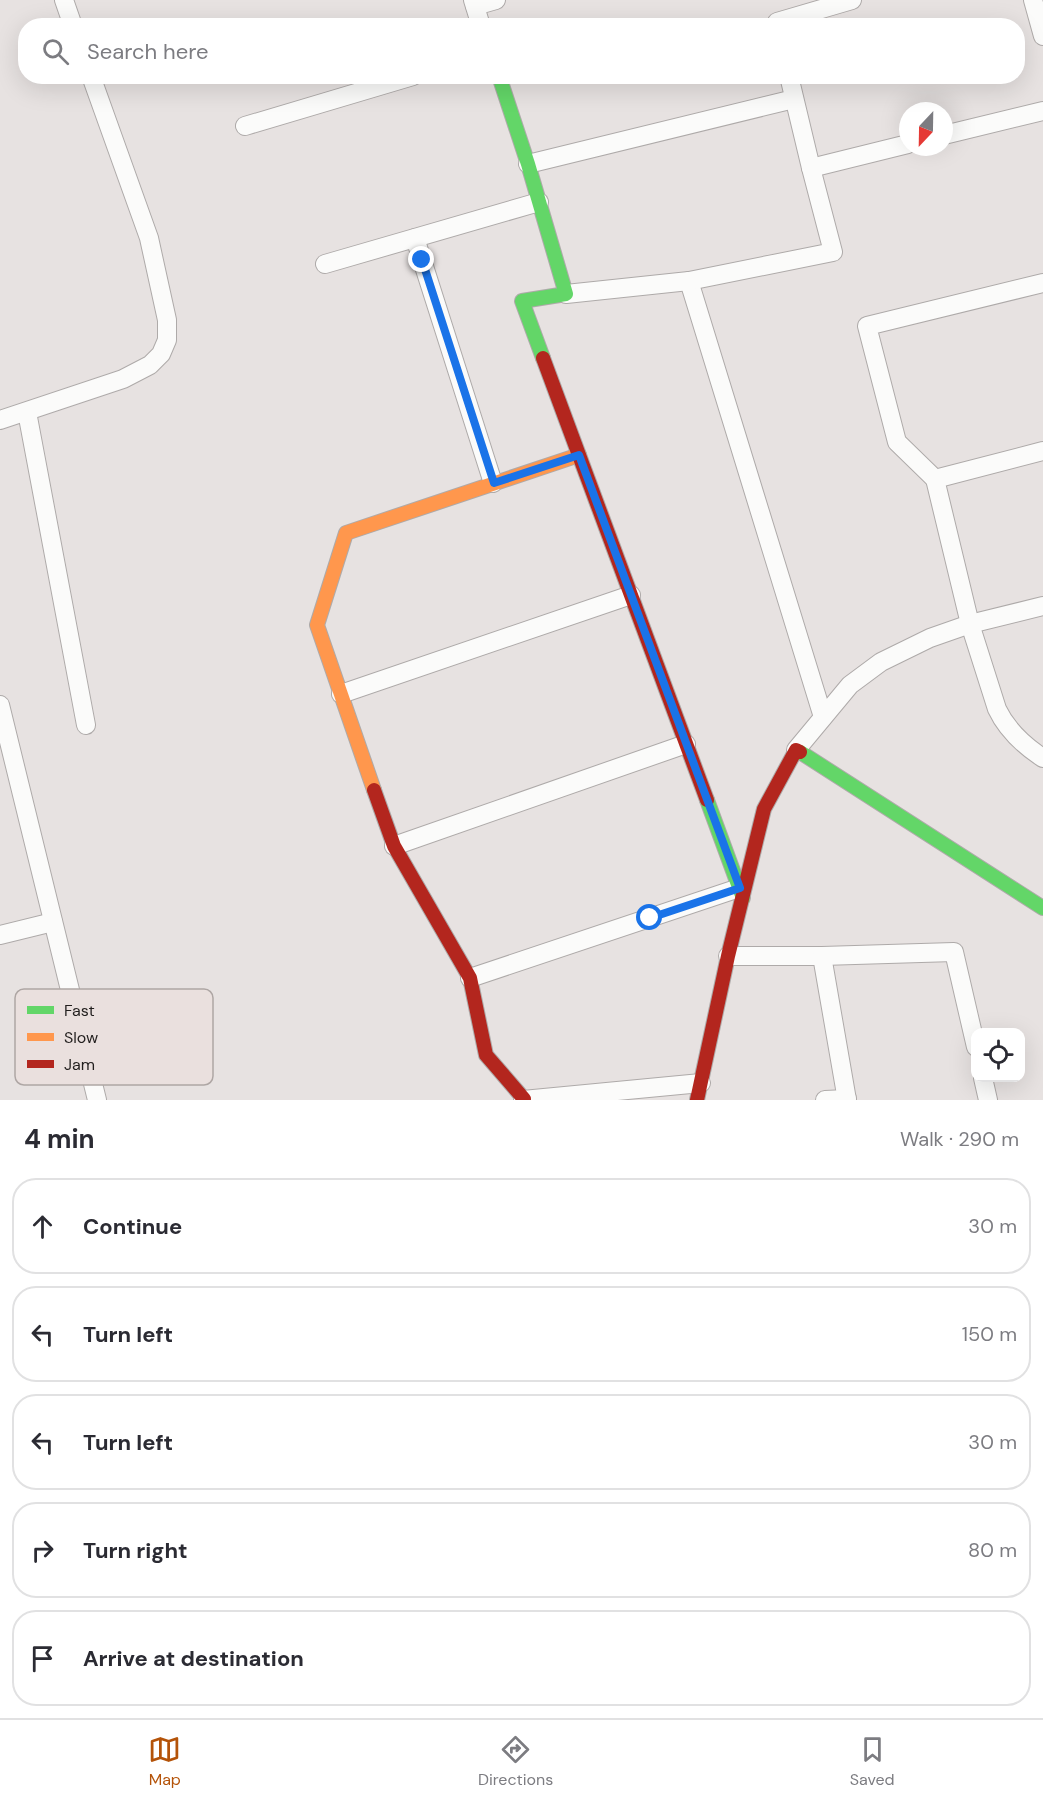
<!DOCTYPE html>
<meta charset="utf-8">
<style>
body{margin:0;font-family:"DM Sans",sans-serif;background:#f2f2f3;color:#2b2b33}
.controls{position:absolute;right:18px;bottom:18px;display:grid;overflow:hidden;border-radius:12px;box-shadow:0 6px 24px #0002}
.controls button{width:54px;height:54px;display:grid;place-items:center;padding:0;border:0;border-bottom:2px solid #e1e1e2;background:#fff;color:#2b2b33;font:30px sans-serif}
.compass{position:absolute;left:899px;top:102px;width:54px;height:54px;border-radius:50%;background:#fff;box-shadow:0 6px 24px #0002;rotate:202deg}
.stop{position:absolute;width:18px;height:18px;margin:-14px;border:4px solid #1a73e8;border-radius:50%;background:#fff}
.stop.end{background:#1a73e8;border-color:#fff;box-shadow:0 2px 6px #0008}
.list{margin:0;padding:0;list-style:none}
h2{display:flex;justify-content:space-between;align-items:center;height:78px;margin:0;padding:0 24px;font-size:26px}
h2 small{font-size:20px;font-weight:400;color:#7c7c81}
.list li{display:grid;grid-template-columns:39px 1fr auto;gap:18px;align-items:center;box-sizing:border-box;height:96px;margin:0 12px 12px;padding:0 12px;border:2px solid #e1e1e2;border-radius:24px}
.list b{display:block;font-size:22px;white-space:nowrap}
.list em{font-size:20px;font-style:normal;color:#7c7c81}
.icon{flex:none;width:33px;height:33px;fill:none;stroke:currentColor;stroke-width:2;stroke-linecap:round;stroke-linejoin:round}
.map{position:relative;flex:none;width:1043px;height:1100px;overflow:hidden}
.search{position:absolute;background:#fff;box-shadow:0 6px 24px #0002;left:18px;right:18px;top:18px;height:66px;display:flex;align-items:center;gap:15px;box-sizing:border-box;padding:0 21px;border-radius:24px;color:#7c7c81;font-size:22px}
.sheet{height:618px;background:#fff}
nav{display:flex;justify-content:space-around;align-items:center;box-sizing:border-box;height:84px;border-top:2px solid #e1e1e2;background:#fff;font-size:16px;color:#7c7c81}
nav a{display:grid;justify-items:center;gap:3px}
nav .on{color:#b45309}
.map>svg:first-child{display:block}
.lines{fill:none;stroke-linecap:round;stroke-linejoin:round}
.street-casing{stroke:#aeaaa9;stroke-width:20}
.fast-casing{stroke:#aeaaa9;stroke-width:16}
.slow-casing{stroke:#aeaaa9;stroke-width:16}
.jam-casing{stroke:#aeaaa9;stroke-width:16}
.street{stroke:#fbfbfa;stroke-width:18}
.fast{stroke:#63d668;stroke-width:14}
.slow{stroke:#ff974d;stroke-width:14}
.jam{stroke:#b3261e;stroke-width:14}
.route{stroke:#1a73e8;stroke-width:8}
.key{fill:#eae0de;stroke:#aea6a4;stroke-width:1.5}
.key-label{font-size:16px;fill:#221f1e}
</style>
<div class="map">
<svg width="1043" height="1100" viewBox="0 0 1043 1100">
<rect width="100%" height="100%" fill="#e7e2e1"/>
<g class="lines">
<g class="street-casing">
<g id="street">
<polyline points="64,0 73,26"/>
<polyline points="473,0 481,26"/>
<polyline points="1033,0 1043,36"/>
<polyline points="475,6 496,0"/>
<polyline points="778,26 777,22 852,0"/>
<polyline points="245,126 413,76"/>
<polyline points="944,135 1043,111"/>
<polyline points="528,164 794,99"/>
<polyline points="811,168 908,144"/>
<polyline points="415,238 493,483"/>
<polyline points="325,264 539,202"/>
<polyline points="689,281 823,717"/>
<polyline points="1043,283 867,326 897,442 935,479 1043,451"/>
<polyline points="566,294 689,281 833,252 811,168 789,76"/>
<polyline points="27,412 86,725"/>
<polyline points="0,420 123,379 150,365 161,354 167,340 167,320 149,238 91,76"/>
<path d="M935,479L970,624L997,709C1007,730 1023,745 1043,758"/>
<polyline points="341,694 631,595"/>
<polyline points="0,705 97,1100"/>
<polyline points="796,750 850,685 881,662 930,638 970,624 1043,606"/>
<polyline points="394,846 686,744"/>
<polyline points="0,935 53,922"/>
<polyline points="728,956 822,956 954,952 976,1047"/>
<polyline points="822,956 847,1100"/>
<polyline points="470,978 739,888"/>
<polyline points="983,1078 988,1100"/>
<polyline points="523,1100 701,1083"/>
<polyline points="825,1100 847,1099"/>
</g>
</g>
<g class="fast-casing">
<g id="fast">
<polyline points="499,76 528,164 566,294 522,301 543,358"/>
<polyline points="800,752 1043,908"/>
<polyline points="707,800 743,898"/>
</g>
</g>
<g class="slow-casing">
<polyline id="slow" points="374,790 317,625 346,533 579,455"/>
</g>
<g class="jam-casing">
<g id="jam">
<polyline points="543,358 707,800"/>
<polyline points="374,790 394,846 470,978 486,1055 524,1099"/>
<polyline points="697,1100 728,956 764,809 796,750 800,752"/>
</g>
</g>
<use href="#street" class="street"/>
<use href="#fast" class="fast"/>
<use href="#slow" class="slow"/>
<use href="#jam" class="jam"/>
</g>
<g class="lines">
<polyline class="route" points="422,260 494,483 579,455 740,888 650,918"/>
</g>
<rect x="15" y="989" width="198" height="96" rx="9" class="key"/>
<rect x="27" y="1006" width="27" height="8" fill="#63d668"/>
<rect x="27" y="1033" width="27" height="8" fill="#ff974d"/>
<rect x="27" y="1060" width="27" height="8" fill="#b3261e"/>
<g class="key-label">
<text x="64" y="1016">Fast</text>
<text x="64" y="1043">Slow</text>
<text x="64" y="1070">Jam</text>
</g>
</svg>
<div class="controls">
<button><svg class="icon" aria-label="locate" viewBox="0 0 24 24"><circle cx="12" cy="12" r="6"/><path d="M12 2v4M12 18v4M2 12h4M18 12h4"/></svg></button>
</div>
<svg class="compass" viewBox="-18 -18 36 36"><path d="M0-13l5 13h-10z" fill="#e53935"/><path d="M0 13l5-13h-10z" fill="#7c7c81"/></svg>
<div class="stop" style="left:650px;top:918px"></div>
<div class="stop end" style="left:422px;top:260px"></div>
<div class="search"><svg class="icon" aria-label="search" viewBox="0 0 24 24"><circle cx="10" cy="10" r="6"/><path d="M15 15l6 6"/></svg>Search here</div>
</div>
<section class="sheet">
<h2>4 min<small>Walk · 290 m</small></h2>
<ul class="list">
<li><svg class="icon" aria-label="ahead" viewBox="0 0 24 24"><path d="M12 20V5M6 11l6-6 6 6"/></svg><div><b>Continue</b></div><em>30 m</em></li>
<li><svg class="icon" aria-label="left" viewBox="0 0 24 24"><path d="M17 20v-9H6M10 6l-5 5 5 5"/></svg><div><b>Turn left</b></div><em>150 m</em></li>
<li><svg class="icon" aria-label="left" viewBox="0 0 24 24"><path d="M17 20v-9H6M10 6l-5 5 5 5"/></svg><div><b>Turn left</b></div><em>30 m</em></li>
<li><svg class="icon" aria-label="right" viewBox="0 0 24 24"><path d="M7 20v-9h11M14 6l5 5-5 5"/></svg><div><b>Turn right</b></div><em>80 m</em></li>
<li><svg class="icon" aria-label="arrive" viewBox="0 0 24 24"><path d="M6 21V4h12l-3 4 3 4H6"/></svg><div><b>Arrive at destination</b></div></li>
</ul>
</section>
<nav>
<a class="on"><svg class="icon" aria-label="map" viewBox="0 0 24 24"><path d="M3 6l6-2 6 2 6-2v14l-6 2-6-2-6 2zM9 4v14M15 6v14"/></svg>Map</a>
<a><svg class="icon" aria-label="directions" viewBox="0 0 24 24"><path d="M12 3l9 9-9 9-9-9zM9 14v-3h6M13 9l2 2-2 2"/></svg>Directions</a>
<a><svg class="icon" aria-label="saved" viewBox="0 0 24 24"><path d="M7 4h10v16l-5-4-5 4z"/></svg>Saved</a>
</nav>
